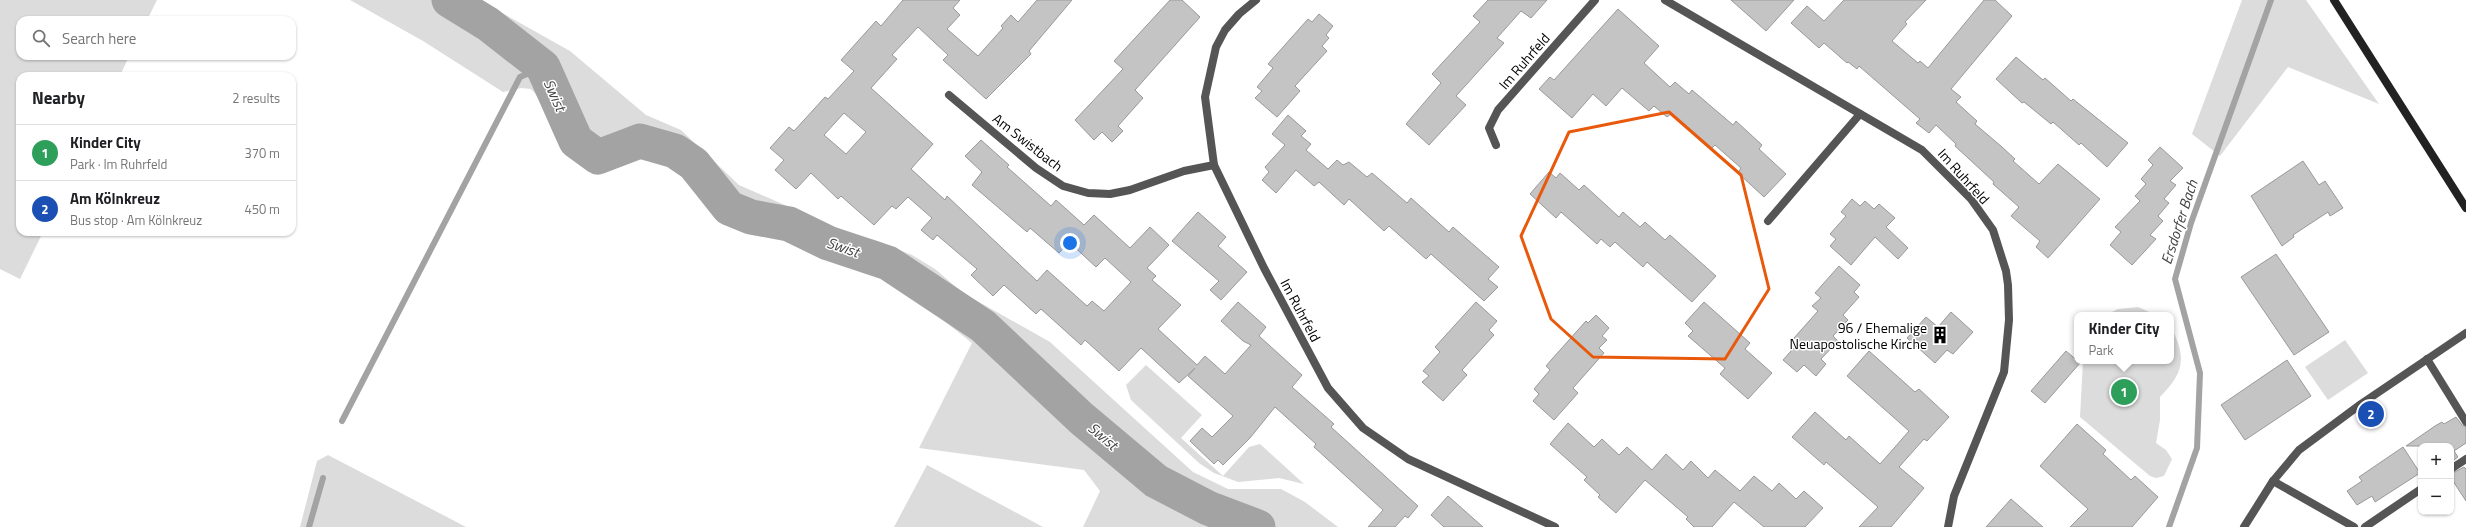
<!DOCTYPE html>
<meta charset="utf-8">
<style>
body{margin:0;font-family:"Titillium Web",sans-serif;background:#f2f2f2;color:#202124}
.controls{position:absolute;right:12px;bottom:12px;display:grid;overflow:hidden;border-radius:8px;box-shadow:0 1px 3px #0004}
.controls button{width:36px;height:36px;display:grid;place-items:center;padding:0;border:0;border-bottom:1px solid #e0e0e0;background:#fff;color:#202124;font:20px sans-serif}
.you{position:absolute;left:1070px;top:243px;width:14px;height:14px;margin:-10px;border:3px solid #fff;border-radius:50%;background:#1a73e8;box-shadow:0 0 0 6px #1a73e833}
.badge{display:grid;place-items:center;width:26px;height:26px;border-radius:50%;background:#000;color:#fff;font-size:13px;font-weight:700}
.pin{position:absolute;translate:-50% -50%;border:2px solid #fff;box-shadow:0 1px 4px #0006}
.popup{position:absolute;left:2074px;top:312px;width:100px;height:52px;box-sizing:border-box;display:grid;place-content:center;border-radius:8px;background:#fff;filter:drop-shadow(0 1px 3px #0005);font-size:13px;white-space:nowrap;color:#757577}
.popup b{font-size:15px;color:#202124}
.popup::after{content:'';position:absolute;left:50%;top:100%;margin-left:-8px;border:8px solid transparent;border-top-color:#fff}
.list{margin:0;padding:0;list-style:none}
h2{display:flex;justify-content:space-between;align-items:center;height:52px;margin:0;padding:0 16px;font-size:17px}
h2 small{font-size:13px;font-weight:400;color:#757577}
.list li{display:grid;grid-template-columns:26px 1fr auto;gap:12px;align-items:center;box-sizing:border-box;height:56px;padding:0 16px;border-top:1px solid #e0e0e0}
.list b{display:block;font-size:15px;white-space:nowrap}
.list p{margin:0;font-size:13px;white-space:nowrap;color:#757577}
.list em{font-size:13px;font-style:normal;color:#757577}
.icon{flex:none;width:22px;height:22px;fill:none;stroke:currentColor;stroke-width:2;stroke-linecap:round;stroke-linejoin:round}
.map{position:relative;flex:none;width:2466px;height:527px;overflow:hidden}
.search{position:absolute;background:#fff;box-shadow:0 1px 3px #0004;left:16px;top:16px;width:280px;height:44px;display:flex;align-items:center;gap:10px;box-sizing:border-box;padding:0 14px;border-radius:12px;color:#757577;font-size:15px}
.panel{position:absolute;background:#fff;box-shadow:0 1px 3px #0004;left:16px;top:72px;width:280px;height:164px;border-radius:12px}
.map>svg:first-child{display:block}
.green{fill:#dcdcdc}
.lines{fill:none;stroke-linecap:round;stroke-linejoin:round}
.stream{stroke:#a3a3a3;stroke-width:6}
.river{stroke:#a3a3a3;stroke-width:35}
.building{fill:#c4c4c4;stroke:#999;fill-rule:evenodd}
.lane{stroke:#555;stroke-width:8}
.street{stroke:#555;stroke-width:8}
.secondary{stroke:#222;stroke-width:8}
.marked{fill:none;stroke:#e8590c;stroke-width:3;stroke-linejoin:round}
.labels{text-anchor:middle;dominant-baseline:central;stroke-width:3;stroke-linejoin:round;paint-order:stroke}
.street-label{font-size:14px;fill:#000;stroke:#fff}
.poi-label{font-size:14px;fill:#000;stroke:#fff;text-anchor:end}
.water-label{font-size:15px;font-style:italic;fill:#444;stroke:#fff}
</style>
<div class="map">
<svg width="2466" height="527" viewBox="0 0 2466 527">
<rect width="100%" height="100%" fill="#fff"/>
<g class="green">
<polygon points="0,0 157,0 147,20 20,20 20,56 129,56 120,76 20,76 20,232 43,232 20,279 0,269"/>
<path d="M350,0H479L570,51L646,115L681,130L739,185L846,232L878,241L912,255L935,269L963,293L1050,342L1193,472L1228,489H1281L1305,502L1338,527H1083L1100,491L1084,470L919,448L972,343L924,305L881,275L736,224C709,207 698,172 668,160C648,152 635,155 615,162C611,163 605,167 601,167C590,167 576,159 567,152C550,140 548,105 531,89L521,88L503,92L423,41Z"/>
<polygon points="2242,0 2306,0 2379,104 2288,67 2220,156 2192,134"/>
<polygon points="2138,307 2156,315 2106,315 2118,309"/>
<path d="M2171,327C2187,358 2184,373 2160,397V420L2156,443L2166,450L2172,459L2164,476L2156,478L2150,476L2080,417L2083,361H2171Z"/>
<polygon points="2345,340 2368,373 2328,400 2305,367"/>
<polygon points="1146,365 1202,415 1181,438 1223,476 1249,447 1260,444 1304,484 1279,478 1238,482 1214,473 1199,463 1131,400 1126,385"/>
<polygon points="328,455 466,527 300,527 317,461"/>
<polygon points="927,465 1043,527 894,527"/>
</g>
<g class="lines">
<g class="stream">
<polyline points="342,421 520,77 543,67"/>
<polyline points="309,527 323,478"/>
<polyline points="2169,527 2197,448 2200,373 2175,279 2191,223 2271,0"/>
</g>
<polyline class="river" points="449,0 488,24 543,67 576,141 598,157 640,141 675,151 694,164 729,208 751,217 789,224 828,243 888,263 983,326 1081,418 1156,481 1208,508 1258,527"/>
</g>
<g class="building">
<path d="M903,0H960L953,8L960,15L947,29L978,56L1003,28L1001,26L1011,15L1018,22L1037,0H1072L1029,51L1031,54L986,99L943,60L948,55L918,27L892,55L897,59L871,88L933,144L911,169L945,200L947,196L1037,281L1047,270L1087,306L1092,301L1104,311L1131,282L1105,258L1096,267L1069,242L1059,253L1030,228L1027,232L972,185L982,172L965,156L981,140L1009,165L1007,167L1051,206L1056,200L1084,225L1094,215L1130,248L1150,227L1169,245L1147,268L1156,276L1152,280L1181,305L1158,329L1197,365L1205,356L1225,374L1251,345L1243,341L1221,321L1238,302L1266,327L1259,336L1302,375L1292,387L1334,424L1331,427L1418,506L1408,518L1405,516L1395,527H1368L1383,510L1314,447L1316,444L1275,407L1250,438L1223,465L1218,460L1214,464L1190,441L1202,428L1212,437L1233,416L1188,376L1195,368L1179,383L1141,348L1119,371L1085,340L1081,345L1041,309L1036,314L1004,285L993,296L971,275L977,269L937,235L933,240L921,230L932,218L908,197L896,209L892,206L874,225L841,196L838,199L811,173L796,189L775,170L784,160L770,148L789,127L794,131L825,97L828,99L854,71L841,60L876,21L881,26ZM844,113L866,132L846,154L824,135Z"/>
<polygon points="1170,0 1182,0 1200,17 1135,90 1143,98 1118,126 1123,131 1112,142 1102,132 1094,140 1075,120 1123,69 1114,61"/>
<polygon points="1488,0 1547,0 1531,18 1521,11 1497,38 1504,43 1456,96 1466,105 1429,145 1406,124 1441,83 1432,74 1480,22 1473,16"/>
<polygon points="1731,0 1794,0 1766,31"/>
<polygon points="1844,0 1926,0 1905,22 1907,24 1892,41 1918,63 1920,61 1928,68 1984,0 1995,0 2012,16 1951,89 1961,97 1956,102 1977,121 1975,124 2002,147 2015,159 2013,161 2039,184 2058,164 2100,199 2048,258 2036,247 2040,241 2011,216 2019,207 1993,184 1994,182 1955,146 1956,144 1936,125 1929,133 1916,123 1920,119 1859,66 1857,69 1848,62 1847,63 1824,43 1819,48 1791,23 1807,6 1824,21"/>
<polygon points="1618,9 1659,46 1644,63 1670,87 1675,82 1689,94 1692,90 1733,125 1736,121 1762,145 1759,149 1786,174 1764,197 1738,173 1741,168 1715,145 1711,149 1671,114 1667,117 1654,106 1649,111 1622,88 1606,106 1593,94 1572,118 1539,89 1550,77 1554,80"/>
<polygon points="1319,14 1333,26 1326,35 1329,38 1322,46 1327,51 1295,86 1300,91 1277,117 1255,98 1262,91 1257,87 1273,68 1268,64 1308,19 1312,22"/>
<polygon points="2016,57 2043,80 2045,78 2071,101 2073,99 2128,143 2107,167 2081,143 2079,145 2053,122 2051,124 2024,102 2022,103 1996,79"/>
<polygon points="1288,115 1306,131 1301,136 1311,144 1306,150 1328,169 1337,160 1343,165 1349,162 1367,177 1372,173 1407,203 1411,198 1449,232 1453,227 1499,267 1488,279 1498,287 1484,301 1431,254 1426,259 1389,226 1384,231 1349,199 1344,205 1319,182 1314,186 1296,170 1276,193 1262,180 1269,172 1265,167 1285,145 1272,134"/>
<polygon points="2160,147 2183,168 2170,181 2176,185 2164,199 2169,203 2158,216 2163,221 2150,235 2156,239 2132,265 2110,245 2121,232 2115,227 2140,201 2135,196 2146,184 2141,179 2153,165 2148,160"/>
<polygon points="2303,161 2319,185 2325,181 2343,208 2330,216 2328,212 2293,235 2294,237 2282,246 2251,196"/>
<polygon points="1549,172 1556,178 1560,173 1579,190 1584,185 1619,217 1623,212 1640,227 1645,222 1665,240 1670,235 1716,276 1692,302 1647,262 1643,267 1615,242 1610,247 1601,239 1597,244 1561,212 1556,218 1530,194"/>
<polygon points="1852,199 1860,206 1865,201 1874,209 1879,204 1895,218 1886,227 1908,248 1898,259 1875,237 1851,265 1830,246 1836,239 1830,234 1846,216 1841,212"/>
<polygon points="1198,212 1226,237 1218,246 1247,272 1221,300 1210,290 1219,281 1172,241"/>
<polygon points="2276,254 2329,332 2294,355 2241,277"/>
<polygon points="1839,266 1860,285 1854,292 1859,297 1843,315 1848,320 1833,336 1838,341 1821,359 1826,364 1816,376 1804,365 1797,372 1783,360 1799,342 1794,338 1818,311 1812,306 1821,298 1815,293"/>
<polygon points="1476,302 1497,321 1489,330 1494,335 1462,370 1467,375 1443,401 1422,382 1429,376 1423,371 1440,352 1435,347"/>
<polygon points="1704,302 1750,343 1745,349 1772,373 1748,399 1720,374 1725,368 1688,336 1693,331 1685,323"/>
<polygon points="1951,312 1973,332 1953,354 1947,350 1935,363 1907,338 1926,317 1938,327"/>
<polygon points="1596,315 1609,328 1602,336 1607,340 1599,348 1604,353 1573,388 1578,393 1554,420 1533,401 1539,394 1534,389 1550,370 1546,366 1552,359 1586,321 1588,323"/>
<polygon points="1869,351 1915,392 1919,389 1949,417 1927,441 1924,439 1899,467 1924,488 1891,527 1859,527 1878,507 1826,462 1824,465 1792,437 1815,412 1846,440 1849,436 1880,464 1888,455 1909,431 1847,376"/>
<polygon points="2066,351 2080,363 2045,403 2031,391"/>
<polygon points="2287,360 2311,396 2245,440 2221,405"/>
<polygon points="2456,417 2462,425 2466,427 2466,443 2454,451 2458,457 2451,462 2451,446 2406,446 2435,426 2442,422 2444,424"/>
<polygon points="1568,423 1594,447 1602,439 1619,455 1627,447 1652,470 1666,454 1683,470 1691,461 1708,478 1715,470 1740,491 1754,476 1772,491 1779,483 1796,499 1804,491 1823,508 1805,527 1764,527 1734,502 1712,527 1694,527 1686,519 1688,517 1645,480 1616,513 1598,497 1600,495 1584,480 1587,477 1550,444"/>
<polygon points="2077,424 2106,450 2103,454 2131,480 2135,476 2158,497 2132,527 2070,527 2088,509 2040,466"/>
<polygon points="2403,447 2420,473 2375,502 2372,496 2357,505 2347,491 2362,481 2359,477"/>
<polygon points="2464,467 2466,469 2466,501 2451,478 2451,474"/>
<polygon points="1448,496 1483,527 1444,527 1431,515"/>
<polygon points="2011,499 2043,527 1986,527"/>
</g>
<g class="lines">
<g class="lane">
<polyline points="1496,145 1489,128 1498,110 1595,0"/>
<polyline points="1768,221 1860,114"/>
<polyline points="2427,359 2466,422"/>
<polyline points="2451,469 2466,459"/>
<polyline points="2365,527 2421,489"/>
</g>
<g class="street">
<polyline points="1256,0 1239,14 1225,30 1216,47 1205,97 1214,165 1264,268 1328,388 1363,428 1408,459 1555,527"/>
<polyline points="1665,0 1922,150 1971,199 1993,230 2006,271 2008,285 2009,320 2004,372 1954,496 1948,527"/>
<polyline points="949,95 1036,168 1063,186 1088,193 1110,194 1130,190 1184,171 1214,165"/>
<polyline points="2273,481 2354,527"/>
<polyline points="2244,527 2273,481 2299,450 2361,404 2466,333"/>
</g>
<polyline class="secondary" points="2334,0 2466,208"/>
</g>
<path class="marked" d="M1669,112L1741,175L1769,289L1725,359L1593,357L1551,319L1521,236L1569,132Z"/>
<defs>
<g id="building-bare" transform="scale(1.38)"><path d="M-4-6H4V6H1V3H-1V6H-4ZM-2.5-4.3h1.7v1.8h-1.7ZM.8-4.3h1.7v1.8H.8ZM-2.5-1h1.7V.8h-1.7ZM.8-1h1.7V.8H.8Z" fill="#000" stroke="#fff" stroke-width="2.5" paint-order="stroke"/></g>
</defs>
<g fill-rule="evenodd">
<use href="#building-bare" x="1940" y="335"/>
</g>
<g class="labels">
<g class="street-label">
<text transform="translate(1524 61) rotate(-49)">Im Ruhrfeld</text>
<text transform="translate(1028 142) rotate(38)">Am Swistbach</text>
<text transform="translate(1964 176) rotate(48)">Im Ruhrfeld</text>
<text transform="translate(1301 310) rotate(62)">Im Ruhrfeld</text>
</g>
<g class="poi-label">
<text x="1927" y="327">96 / Ehemalige<tspan x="1927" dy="16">Neuapostolische Kirche</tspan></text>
</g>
<g class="water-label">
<text transform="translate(555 95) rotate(66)">Swist</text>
<text transform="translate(2179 222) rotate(-72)">Ersdorfer Bach</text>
<text transform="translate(843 247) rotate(19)">Swist</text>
<text transform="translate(1103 436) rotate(40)">Swist</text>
</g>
</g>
</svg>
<div class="controls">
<button>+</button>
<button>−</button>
</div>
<div class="you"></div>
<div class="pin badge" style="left:2124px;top:392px;background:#2e9e5b">1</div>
<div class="popup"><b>Kinder City</b>Park</div>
<div class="pin badge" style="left:2371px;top:414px;background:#1a4fb4">2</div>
<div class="search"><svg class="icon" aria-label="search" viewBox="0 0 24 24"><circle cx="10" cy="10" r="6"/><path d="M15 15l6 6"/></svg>Search here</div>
<section class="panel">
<h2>Nearby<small>2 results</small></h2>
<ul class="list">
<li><span class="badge" style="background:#2e9e5b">1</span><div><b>Kinder City</b><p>Park · Im Ruhrfeld</p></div><em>370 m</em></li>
<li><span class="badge" style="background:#1a4fb4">2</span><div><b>Am Kölnkreuz</b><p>Bus stop · Am Kölnkreuz</p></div><em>450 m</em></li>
</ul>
</section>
</div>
